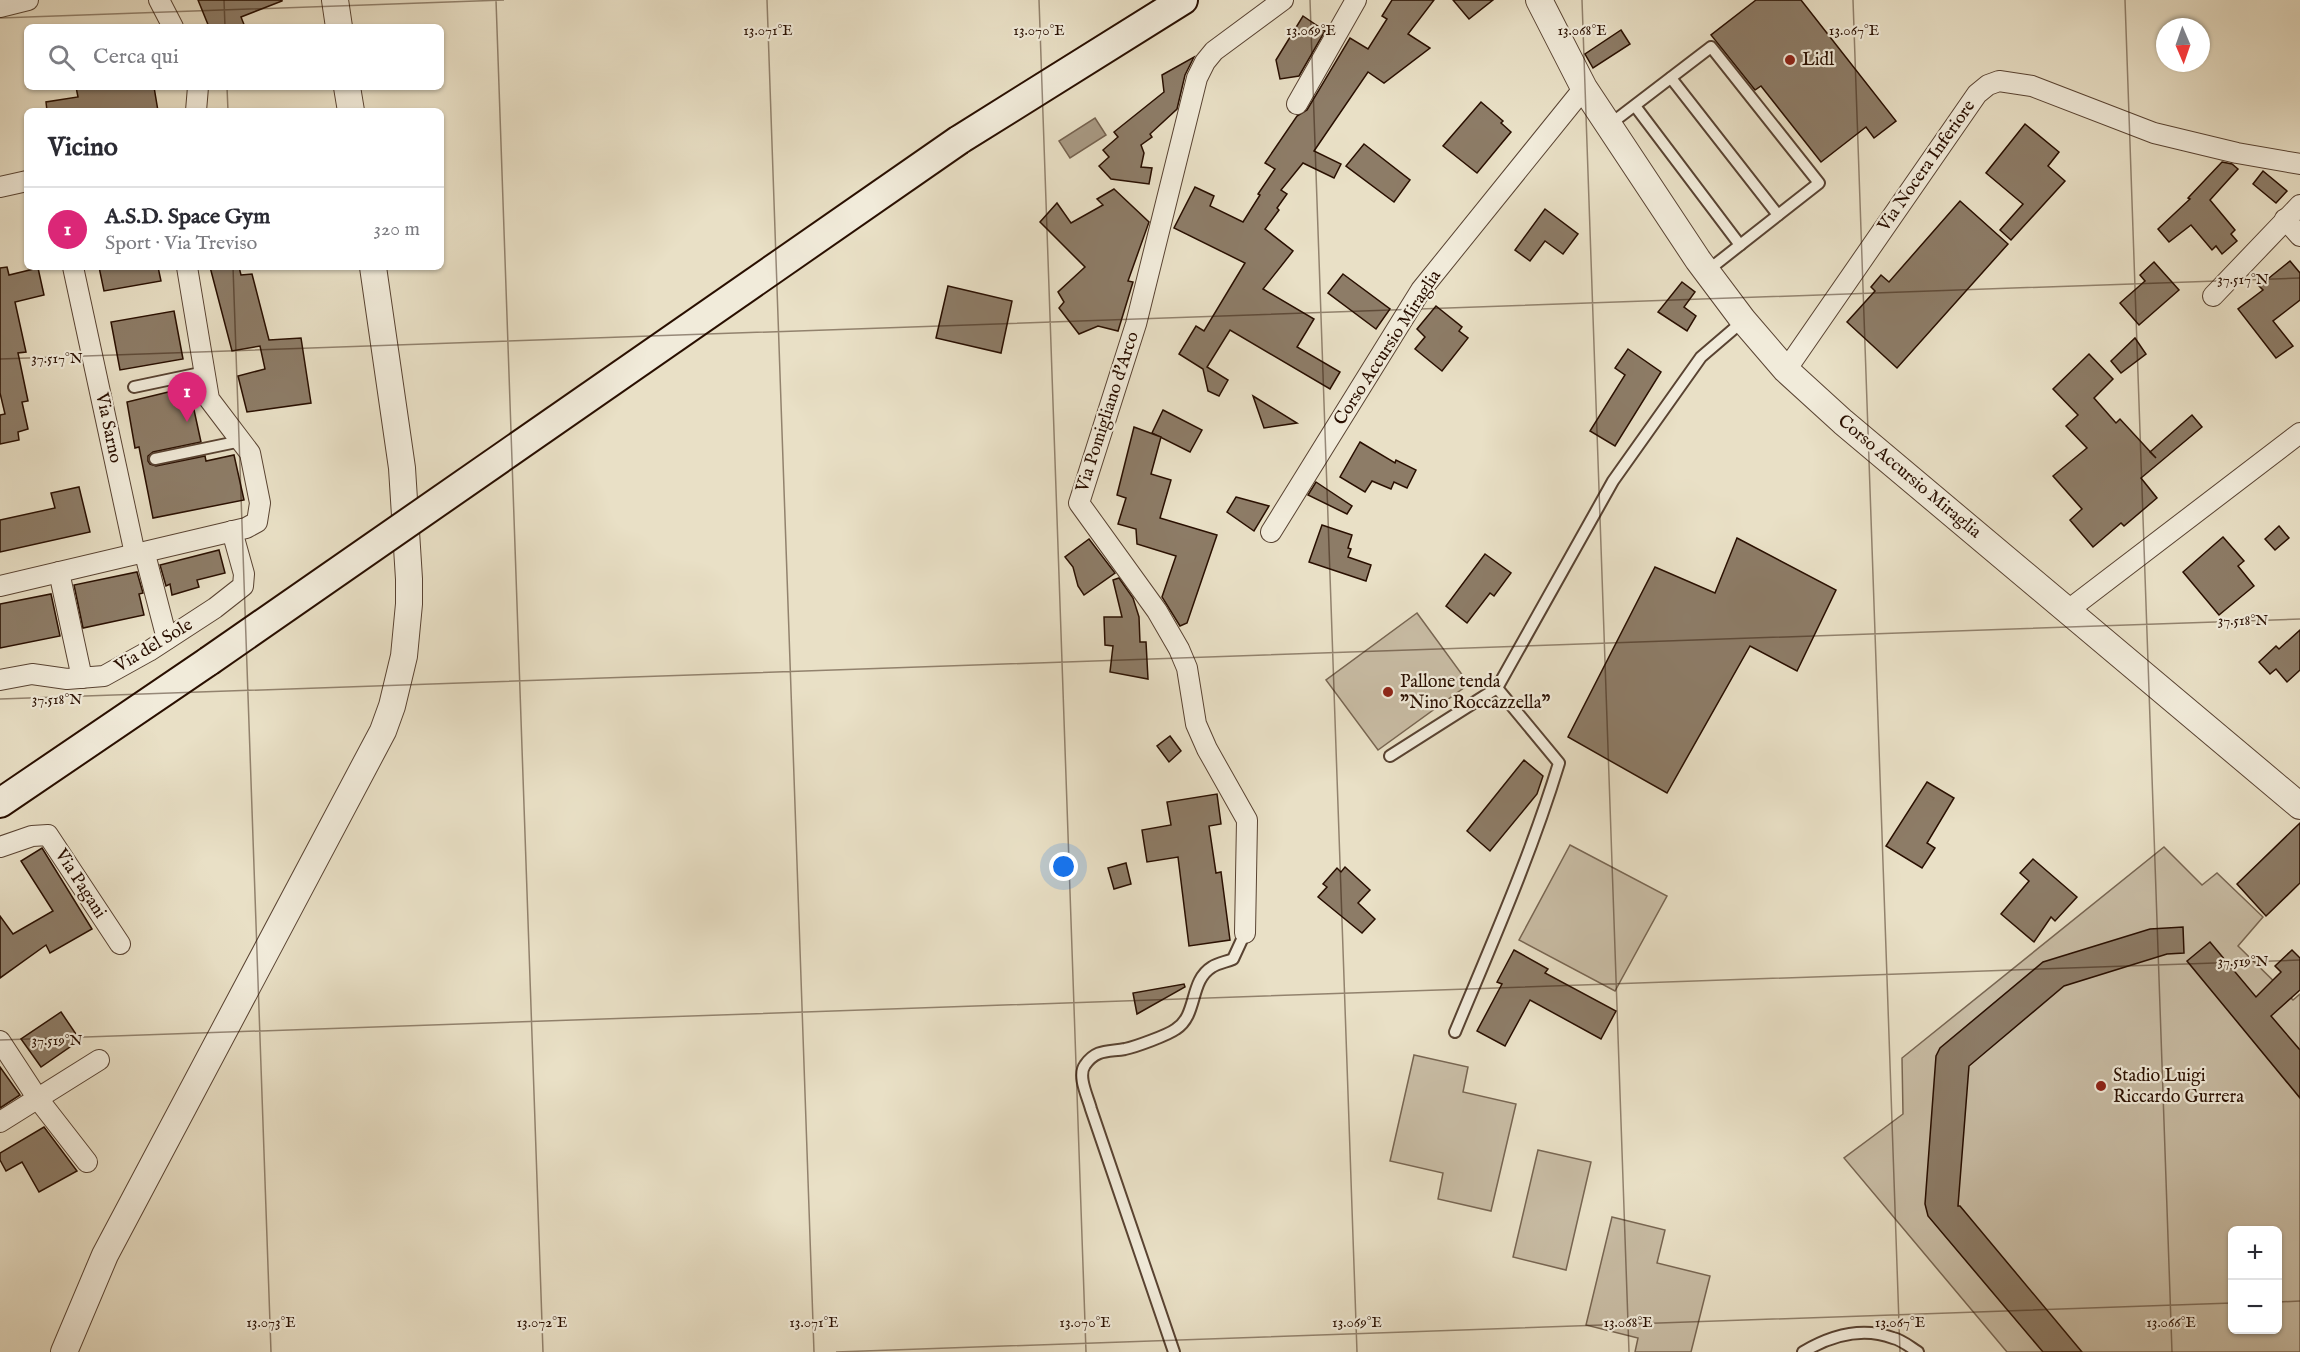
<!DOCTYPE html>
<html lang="it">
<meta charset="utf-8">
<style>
body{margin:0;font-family:"IM FELL English",serif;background:#f2f2f3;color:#2b2b33}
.controls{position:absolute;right:18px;bottom:18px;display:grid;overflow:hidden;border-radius:9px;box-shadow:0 2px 4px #0004}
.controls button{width:54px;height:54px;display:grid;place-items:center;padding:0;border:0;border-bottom:2px solid #e1e1e2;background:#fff;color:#2b2b33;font:30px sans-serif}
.compass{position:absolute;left:2156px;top:18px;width:54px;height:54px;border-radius:50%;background:#fff;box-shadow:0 2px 4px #0004;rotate:178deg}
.you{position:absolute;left:1064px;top:867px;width:21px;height:21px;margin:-15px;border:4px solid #fff;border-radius:50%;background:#1a73e8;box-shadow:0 0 0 9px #1a73e833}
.badge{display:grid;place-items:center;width:39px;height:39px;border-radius:50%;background:#db2777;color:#fff;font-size:20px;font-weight:700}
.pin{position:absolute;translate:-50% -50px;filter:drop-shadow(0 2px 3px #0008)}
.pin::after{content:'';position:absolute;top:32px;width:21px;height:18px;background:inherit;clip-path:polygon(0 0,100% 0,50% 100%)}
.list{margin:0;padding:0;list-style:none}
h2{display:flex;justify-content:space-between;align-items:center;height:78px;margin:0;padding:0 24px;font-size:26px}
h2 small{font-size:20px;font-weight:400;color:#7c7c81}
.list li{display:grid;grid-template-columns:39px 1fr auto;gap:18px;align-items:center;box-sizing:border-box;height:84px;padding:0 24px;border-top:2px solid #e1e1e2}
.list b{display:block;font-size:22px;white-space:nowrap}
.list p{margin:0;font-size:20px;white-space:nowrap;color:#7c7c81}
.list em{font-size:20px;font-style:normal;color:#7c7c81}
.icon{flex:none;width:33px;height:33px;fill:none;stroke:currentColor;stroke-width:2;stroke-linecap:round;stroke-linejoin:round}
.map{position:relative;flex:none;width:2300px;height:1352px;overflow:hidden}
.search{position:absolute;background:#fff;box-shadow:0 2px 4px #0004;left:24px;top:24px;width:420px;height:66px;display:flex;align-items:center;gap:15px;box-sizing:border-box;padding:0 21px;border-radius:9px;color:#7c7c81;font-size:22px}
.panel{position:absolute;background:#fff;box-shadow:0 2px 4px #0004;left:24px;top:108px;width:420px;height:162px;border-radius:9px}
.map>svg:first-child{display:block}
.green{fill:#c8bca4;stroke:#786652;stroke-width:1.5;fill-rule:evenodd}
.water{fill:#a89983;stroke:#75624f;stroke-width:1.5}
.building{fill:#8d7c67;stroke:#290f00;stroke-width:1.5}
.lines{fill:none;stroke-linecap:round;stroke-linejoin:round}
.service-casing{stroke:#594332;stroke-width:14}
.minor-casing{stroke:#594332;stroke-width:22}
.tertiary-casing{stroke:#594332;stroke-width:28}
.secondary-casing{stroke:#290f00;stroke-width:32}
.service{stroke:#f1ebda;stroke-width:10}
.minor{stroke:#f1ebda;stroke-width:20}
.tertiary{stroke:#f1ebda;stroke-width:26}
.secondary{stroke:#f1ebda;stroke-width:28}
.secondary-bridge-casing{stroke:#290f00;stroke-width:32;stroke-linecap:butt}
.secondary-bridge{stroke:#f1ebda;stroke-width:28}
.ticks{fill:none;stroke:#290f00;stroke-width:1.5;stroke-opacity:0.45}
.poi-dot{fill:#8f2418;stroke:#f1ebda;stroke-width:2}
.labels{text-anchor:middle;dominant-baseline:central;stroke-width:4.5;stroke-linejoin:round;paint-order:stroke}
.poi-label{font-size:18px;fill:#290f00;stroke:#f1ebda;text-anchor:start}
.street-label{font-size:18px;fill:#290f00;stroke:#f1ebda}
.ticks-label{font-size:15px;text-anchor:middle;fill:#290f00;stroke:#f1ebda;stroke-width:4.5;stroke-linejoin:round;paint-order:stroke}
</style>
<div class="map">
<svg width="2300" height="1352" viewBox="0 0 2300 1352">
<rect width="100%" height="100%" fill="#e9e0c6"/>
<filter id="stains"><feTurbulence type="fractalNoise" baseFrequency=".00333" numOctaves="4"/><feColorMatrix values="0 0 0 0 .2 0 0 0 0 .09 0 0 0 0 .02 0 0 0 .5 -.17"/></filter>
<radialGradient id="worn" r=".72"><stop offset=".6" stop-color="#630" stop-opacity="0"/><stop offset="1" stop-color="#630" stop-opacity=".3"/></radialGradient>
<g class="green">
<polygon points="1417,613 1469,684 1378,750 1326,680"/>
<polygon points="1570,845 1667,896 1615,991 1519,940"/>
<path d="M2164,847L2202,885L2217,873L2263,917L2238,946L2293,1000L2300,994V1352H2007L1844,1158L1903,1114L1902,1058ZM2232,1230H2278V1330H2232Z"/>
<polygon points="1414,1055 1468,1067 1463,1092 1516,1104 1491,1211 1438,1199 1443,1173 1390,1161"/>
<polygon points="1538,1150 1591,1162 1566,1270 1513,1257"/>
<polygon points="1612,1217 1665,1230 1657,1263 1710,1276 1691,1352 1635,1352 1638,1338 1586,1325"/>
</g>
<polygon class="water" points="1095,118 1106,135 1070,158 1059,141"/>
<g class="building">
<polygon points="198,0 282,0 282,1 241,17 245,27 209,27"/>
<polygon points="1392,0 1434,0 1408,34 1430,48 1384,83 1368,72 1314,151 1341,164 1334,178 1303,163 1281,190 1287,194 1277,208 1279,210 1265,229 1293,251 1263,289 1314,319 1297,347 1340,372 1330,389 1230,330 1207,367 1228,380 1219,396 1208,391 1203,369 1179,354 1196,326 1204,331 1245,263 1174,228 1195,187 1214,196 1210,206 1243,222 1260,195 1258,194 1275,169 1265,163 1297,116 1307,110 1350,38 1368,49 1387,19 1382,16"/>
<polygon points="1453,0 1493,0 1469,19"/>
<polygon points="1756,0 1801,0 1896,121 1874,138 1866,127 1821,162 1761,86 1755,90 1711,35"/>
<polygon points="1303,16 1325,31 1299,76 1280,79 1276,60"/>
<polygon points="1621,30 1630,44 1593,68 1585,54"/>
<polygon points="1194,57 1185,75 1177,109 1150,134 1152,137 1141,145 1144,153 1141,167 1152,168 1149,184 1111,179 1099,166 1109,157 1103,150 1118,137 1114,132 1164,92 1162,75"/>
<polygon points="76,87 154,87 158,111 47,111 46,102 78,97"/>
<polygon points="1481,102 1503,121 1501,123 1511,132 1477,173 1443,146"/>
<polygon points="2025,124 2059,152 2048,166 2065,181 2011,240 2000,230 2023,204 1986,173"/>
<polygon points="1364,144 1410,180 1394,202 1346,166"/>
<polygon points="2222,162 2232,164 2238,169 2210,200 2235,230 2231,234 2237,241 2222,254 2216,246 2212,250 2191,225 2169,242 2158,229 2190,199 2188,198"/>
<polygon points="2263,171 2287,191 2276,203 2253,184"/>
<polygon points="1114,189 1149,222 1128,281 1133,282 1118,331 1098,326 1079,334 1059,308 1064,302 1058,292 1085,267 1040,222 1057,203 1071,223 1103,205 1097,199"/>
<polygon points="1960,201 2008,244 1897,368 1847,322 1875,291 1871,287 1881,275 1889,282"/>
<polygon points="1545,209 1578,234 1563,254 1545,241 1530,261 1515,250"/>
<polygon points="2290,261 2300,273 2300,300 2273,321 2293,346 2276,358 2238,309 2263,290 2259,286"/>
<polygon points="2154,262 2179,290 2139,325 2120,303 2145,281 2140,275"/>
<polygon points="7,267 9,275 38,268 44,295 15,302 26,352 18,353 28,401 22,402 28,429 18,432 19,440 0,444 0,415 5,414 0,393 0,268"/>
<polygon points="99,267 158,267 161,281 104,291"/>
<polygon points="210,267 239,267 241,275 252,274 269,340 301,338 311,403 247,412 238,376 265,369 260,346 232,351"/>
<polygon points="1343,274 1390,309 1376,329 1328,293"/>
<polygon points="1682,282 1695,292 1684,307 1696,316 1687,331 1658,312"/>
<polygon points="948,286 1012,301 1001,353 936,338"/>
<polygon points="1436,306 1462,327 1459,331 1468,338 1442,371 1415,349 1425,337 1417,329"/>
<polygon points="174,311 183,359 120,370 111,322"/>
<polygon points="2135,338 2146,354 2121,373 2111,361"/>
<polygon points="1628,349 1661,372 1615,446 1590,431 1625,375 1615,368"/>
<polygon points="2089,354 2113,379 2094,398 2116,423 2120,419 2156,458 2150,452 2192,415 2202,427 2141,478 2157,498 2124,526 2121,523 2093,547 2070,520 2082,509 2053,476 2087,448 2066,426 2078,415 2053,389"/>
<polygon points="189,387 201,442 153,452 148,456 148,461 150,464 156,466 205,456 206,461 234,455 244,500 153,518 139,447 135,448 127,402"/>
<polygon points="1253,396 1297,423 1264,428"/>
<polygon points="1163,410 1202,430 1190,452 1152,433"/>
<polygon points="1134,427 1161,437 1151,474 1171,480 1160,518 1217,535 1187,623 1180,626 1162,597 1176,556 1137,544 1136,529 1118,524 1126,498 1117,495"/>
<polygon points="1360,442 1395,463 1396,460 1416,470 1407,488 1394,482 1391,489 1372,481 1365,492 1340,477"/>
<polygon points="1316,482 1352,506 1347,514 1308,495"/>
<polygon points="79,487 90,532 0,552 0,520 55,508 51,493"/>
<polygon points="1236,497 1269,506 1254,531 1227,512"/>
<polygon points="1322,525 1352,535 1348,548 1351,549 1348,557 1371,565 1366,581 1309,562"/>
<polygon points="2279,526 2289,538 2275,550 2265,539"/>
<polygon points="2223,537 2244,561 2238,566 2254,586 2219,615 2183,572"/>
<polygon points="1737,538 1836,590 1797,671 1750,646 1667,793 1568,737 1655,567 1715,593"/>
<polygon points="1089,539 1115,573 1084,595 1078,586 1073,567 1065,557"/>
<polygon points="219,550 225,573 197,580 199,587 172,595 170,584 166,586 160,565"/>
<polygon points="1485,554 1511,573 1494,596 1490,593 1467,623 1446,606"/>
<polygon points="137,572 143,593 139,594 144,615 83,628 74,585"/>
<polygon points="1119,578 1133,598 1139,617 1140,642 1146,642 1148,679 1110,672 1113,646 1105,645 1104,617 1122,617 1113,580"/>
<polygon points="51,594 60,636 0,648 0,604"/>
<polygon points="2300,630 2300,670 2287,682 2276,669 2270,674 2259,662 2276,646 2279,649"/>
<polygon points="1170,736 1181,751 1169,762 1157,746"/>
<polygon points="1524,760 1543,776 1537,794 1490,851 1467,831"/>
<polygon points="1927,782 1954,798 1927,843 1935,848 1922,868 1886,846"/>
<polygon points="1217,794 1221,824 1209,826 1216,873 1221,872 1230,940 1189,946 1178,857 1147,862 1142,830 1171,825 1167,802"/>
<polygon points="2300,823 2300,883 2266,916 2237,884"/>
<polygon points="42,848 92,929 50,953 46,945 0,978 0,916 13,934 53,911 21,861"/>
<polygon points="2033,859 2077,897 2055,921 2051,917 2034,942 2001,914 2029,881 2020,873"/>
<polygon points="1126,863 1131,884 1114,889 1108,868"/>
<polygon points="1345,867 1370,890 1358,903 1375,919 1362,933 1318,897 1327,887 1323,884 1337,868 1341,872"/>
<polygon points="2183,927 2184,953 2167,954 2064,986 1969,1066 1958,1206 1960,1206 2082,1352 2043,1352 1928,1216 1925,1204 1936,1056 1940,1048 2043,962 2150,929"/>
<polygon points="2210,942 2256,997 2281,972 2275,966 2292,950 2300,958 2300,990 2271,1016 2300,1050 2300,1098 2187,961"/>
<polygon points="1514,950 1548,969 1545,973 1616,1011 1601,1039 1530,1000 1505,1046 1477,1031 1502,984 1497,982"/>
<polygon points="1184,984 1185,987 1137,1014 1133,993"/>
<polygon points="61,1012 80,1040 41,1067 21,1039"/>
<polygon points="0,1067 20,1095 0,1108"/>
<polygon points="44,1127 77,1171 39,1192 22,1162 6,1171 0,1160 0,1153"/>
</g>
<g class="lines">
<g class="service-casing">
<g id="service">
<polyline points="1671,78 1778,215"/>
<polyline points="1635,106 1740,245"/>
<polyline points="1609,125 1711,47 1819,183 1707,271"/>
<polyline points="134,387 205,372"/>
<polyline points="155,459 241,441"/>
<polyline points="1390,756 1497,688"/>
<path d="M1455,1032C1492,943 1531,855 1559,763L1497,688L1613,481L1701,357L1743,321"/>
<path d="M1174,1352L1091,1109C1088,1097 1077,1076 1085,1065C1096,1049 1108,1052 1125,1049C1135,1047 1168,1035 1176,1029C1198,1015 1189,981 1212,967C1218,963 1226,962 1233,959L1245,933"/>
<path d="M1803,1352C1830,1336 1861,1326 1893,1338C1902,1340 1910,1347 1918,1352"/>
</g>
</g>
<g class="minor-casing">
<g id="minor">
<polyline points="159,0 173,27"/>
<polyline points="0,7 28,0"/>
<polyline points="1297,104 1356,0"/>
<polyline points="196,111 198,87"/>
<polyline points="0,187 27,181"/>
<polyline points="2285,219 2300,236"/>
<polyline points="73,267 135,554"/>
<polyline points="2213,296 2300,205"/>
<polyline points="1786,370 1977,94 1988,85 1999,81 2032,86 2154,133 2237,153 2300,164"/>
<polyline points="1271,532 1421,290 1584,88"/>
<polyline points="147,562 167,639"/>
<polyline points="59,572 82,678"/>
<polyline points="0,586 246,528 257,522 260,503 250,453 209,399 187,267"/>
<polyline points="2067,611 2300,433"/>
<polyline points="0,680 32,674 67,679 104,676 149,651 215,608 243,586 244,574 232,531"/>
<polyline points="0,847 32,836 48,835 120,944"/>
<polyline points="1245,933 1247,820 1207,749 1196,724 1187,668 1179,649 1157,611 1079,503 1136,324 1197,78 1205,62 1214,51 1283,0"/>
<polyline points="0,1041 38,1099 87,1162"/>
<polyline points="0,1122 99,1060"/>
</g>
</g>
<g class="tertiary-casing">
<g id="tertiary">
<polyline points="335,0 339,27"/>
<polyline points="1539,0 1584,88 1698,260 1743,320 1786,370 1843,422 2300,806"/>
<polyline points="347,87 351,111"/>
<polyline points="64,1352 105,1255 383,731 392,706 404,656 409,604 409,579 402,468 373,267"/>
</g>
</g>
<g class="secondary-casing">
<g id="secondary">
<polyline points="959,140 1183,0"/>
<polyline points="0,803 209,661"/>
</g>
</g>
<use href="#service" class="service"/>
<use href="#minor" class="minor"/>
<use href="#tertiary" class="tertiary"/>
<use href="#secondary" class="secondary"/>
<g class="secondary-bridge-casing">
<polyline id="secondary-bridge" points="209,661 959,140"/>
</g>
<use href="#secondary-bridge" class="secondary-bridge"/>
</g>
<path class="ticks" d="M224,0L225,27M496,0L543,1352M767,0L814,1352M1039,0L1086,1352M1310,0L1357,1352M1582,0L1629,1352M1853,0L1900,1352M2125,0L2172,1352M0,18L504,0M227,87L228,111M233,267L271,1352M0,359L2300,278M0,699L2300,619M0,1040L2300,960M2278,1302L2300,1301M836,1352L2232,1303"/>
<g class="poi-dot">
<circle cx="1790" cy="60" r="6"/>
<circle cx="1388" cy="692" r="6"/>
<circle cx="2101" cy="1086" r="6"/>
</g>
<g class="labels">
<g class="poi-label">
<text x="1802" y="60">Lidl</text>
<text x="1400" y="682">Pallone tenda<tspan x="1400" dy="21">"Nino Roccazzella"</tspan></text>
<text x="2113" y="1076">Stadio Luigi<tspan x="2113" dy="21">Riccardo Gurrera</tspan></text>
</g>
<g class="street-label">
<text transform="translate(1927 166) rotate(-55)">Via Nocera Inferiore</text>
<text transform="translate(1388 348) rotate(-57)">Corso Accursio Miraglia</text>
<text transform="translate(1108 412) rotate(-72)">Via Pomigliano d'Arco</text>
<text transform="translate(108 428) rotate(78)">Via Sarno</text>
<text transform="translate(1909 477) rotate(40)">Corso Accursio Miraglia</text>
<text transform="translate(154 646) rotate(-31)">Via del Sole</text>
<text transform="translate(80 884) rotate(57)">Via Pagani</text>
</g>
</g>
<g class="ticks-label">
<text x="768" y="35">13.071°E</text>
<text x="1039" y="35">13.070°E</text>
<text x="1311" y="35">13.069°E</text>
<text x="1582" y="35">13.068°E</text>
<text x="1854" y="35">13.067°E</text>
<text x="2243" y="284">37.517°N</text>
<text x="57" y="363">37.517°N</text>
<text x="2243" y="625">37.518°N</text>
<text x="57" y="704">37.518°N</text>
<text x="2243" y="966">37.519°N</text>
<text x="57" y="1045">37.519°N</text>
<text x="271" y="1327">13.073°E</text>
<text x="542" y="1327">13.072°E</text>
<text x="814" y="1327">13.071°E</text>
<text x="1085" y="1327">13.070°E</text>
<text x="1357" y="1327">13.069°E</text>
<text x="1628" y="1327">13.068°E</text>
<text x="1900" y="1327">13.067°E</text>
<text x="2171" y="1327">13.066°E</text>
</g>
<rect width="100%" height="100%" filter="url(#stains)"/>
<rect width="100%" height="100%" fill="url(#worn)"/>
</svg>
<div class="controls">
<button>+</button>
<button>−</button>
</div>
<svg class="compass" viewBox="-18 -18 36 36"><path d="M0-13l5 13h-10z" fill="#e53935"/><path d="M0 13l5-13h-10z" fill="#7c7c81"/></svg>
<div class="you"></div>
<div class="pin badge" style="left:187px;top:422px">1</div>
<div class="search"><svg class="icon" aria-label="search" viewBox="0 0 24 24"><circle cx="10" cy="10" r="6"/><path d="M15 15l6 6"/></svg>Cerca qui</div>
<section class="panel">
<h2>Vicino<small></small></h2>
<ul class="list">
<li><span class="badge">1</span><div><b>A.S.D. Space Gym</b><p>Sport · Via Treviso</p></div><em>320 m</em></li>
</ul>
</section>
</div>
